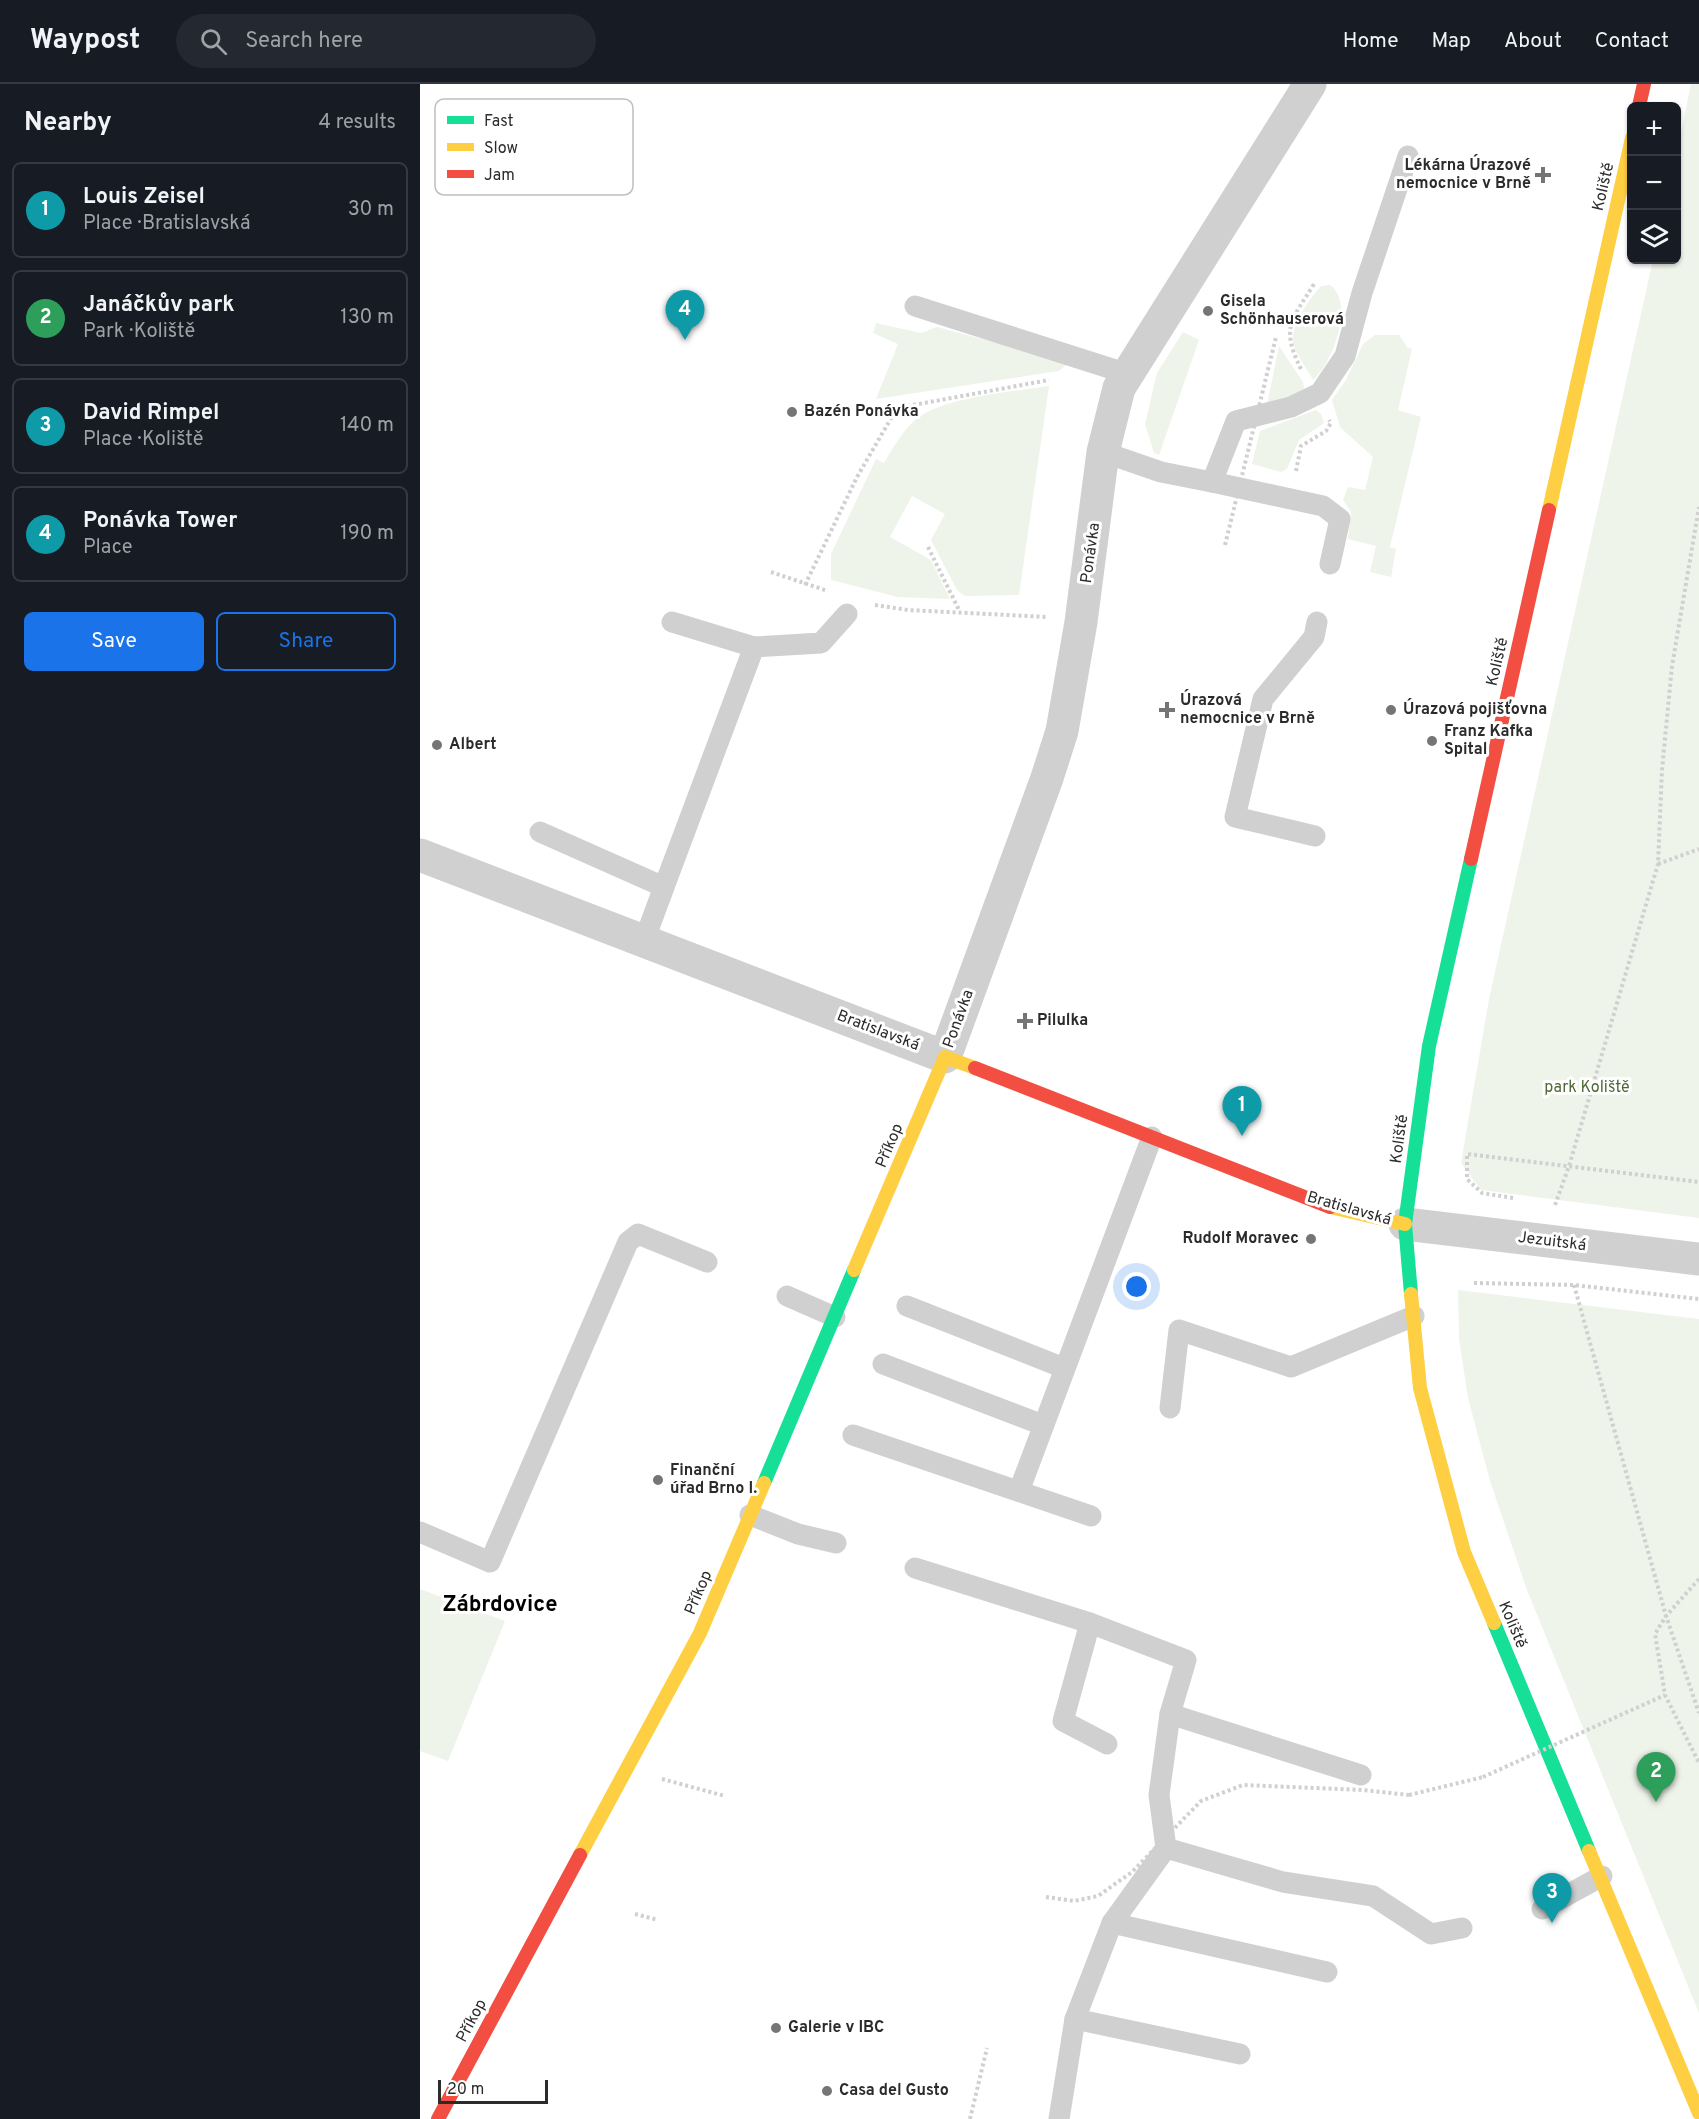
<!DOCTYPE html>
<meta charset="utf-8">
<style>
body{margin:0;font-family:Overpass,sans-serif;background:#242831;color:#f1f3f6}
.controls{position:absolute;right:18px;top:18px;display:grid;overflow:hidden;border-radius:9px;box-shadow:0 2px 4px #0004}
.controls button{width:54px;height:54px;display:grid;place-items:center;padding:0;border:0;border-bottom:2px solid #363941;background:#171b24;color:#f1f3f6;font:30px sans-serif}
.scale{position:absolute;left:18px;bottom:15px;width:110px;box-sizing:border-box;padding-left:6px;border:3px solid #2b2b2b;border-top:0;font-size:16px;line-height:21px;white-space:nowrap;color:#2b2b2b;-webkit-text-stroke:4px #fff;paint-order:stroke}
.you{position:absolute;left:717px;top:1203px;width:21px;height:21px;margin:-15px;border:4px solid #fff;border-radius:50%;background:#1a73e8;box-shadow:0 0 0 9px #1a73e833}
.badge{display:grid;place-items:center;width:39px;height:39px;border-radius:50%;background:#1a73e8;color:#fff;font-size:20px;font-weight:700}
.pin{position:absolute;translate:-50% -50px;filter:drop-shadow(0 2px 3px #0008)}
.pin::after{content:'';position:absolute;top:32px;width:21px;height:18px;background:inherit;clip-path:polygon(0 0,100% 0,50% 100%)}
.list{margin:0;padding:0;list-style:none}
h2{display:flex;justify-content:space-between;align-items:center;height:78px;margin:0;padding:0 24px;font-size:26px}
h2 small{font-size:20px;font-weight:400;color:#9ea1a6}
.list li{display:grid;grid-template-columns:39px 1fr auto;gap:18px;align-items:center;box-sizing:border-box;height:96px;margin:0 12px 12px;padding:0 12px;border:2px solid #363941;border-radius:9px}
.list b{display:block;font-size:22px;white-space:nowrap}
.list p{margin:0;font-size:20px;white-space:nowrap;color:#9ea1a6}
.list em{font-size:20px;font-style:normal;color:#9ea1a6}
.actions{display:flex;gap:12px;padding:18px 24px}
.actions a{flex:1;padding:14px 0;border:2px solid #1a73e8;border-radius:9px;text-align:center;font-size:21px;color:#1a73e8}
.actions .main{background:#1a73e8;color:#fff}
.icon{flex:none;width:33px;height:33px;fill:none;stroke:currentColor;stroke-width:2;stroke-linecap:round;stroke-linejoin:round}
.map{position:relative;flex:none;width:1279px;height:2035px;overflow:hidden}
header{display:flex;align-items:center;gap:36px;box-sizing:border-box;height:84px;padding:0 30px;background:#171b24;border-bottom:2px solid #363941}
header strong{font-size:28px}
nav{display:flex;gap:33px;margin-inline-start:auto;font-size:21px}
.search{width:420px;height:54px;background:#242831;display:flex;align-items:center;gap:15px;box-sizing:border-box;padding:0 21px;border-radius:33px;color:#9ea1a6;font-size:22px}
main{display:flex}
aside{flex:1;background:#171b24}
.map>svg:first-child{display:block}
.green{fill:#eef4e9}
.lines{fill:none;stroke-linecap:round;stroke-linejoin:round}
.path{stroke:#d0d0d0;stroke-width:4;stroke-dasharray:3 3;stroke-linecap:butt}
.lane{stroke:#d0d0d0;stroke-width:21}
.street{stroke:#d0d0d0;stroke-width:33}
.fast{stroke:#16e098;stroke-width:14}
.slow{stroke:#ffcf43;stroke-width:14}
.jam{stroke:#f24e42;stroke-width:14}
.path-bridge{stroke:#d0d0d0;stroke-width:4;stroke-dasharray:3 3;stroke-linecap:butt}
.poi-dot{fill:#757575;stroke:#fff;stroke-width:2}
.labels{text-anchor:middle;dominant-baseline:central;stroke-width:6;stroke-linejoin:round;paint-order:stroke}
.poi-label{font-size:16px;font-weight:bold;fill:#2b2b2b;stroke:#fff;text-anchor:start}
.street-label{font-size:16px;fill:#2b2b2b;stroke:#fff}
.park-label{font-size:16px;fill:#4e6936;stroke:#fff}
.district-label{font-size:22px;font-weight:bold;fill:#000;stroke:#fff}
.key{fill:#fff;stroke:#bfbfbf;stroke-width:1.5}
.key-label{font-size:16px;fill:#2b2b2b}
</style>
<header>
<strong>Waypost</strong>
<div class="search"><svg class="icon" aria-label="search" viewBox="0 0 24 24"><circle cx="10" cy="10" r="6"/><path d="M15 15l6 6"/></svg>Search here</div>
<nav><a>Home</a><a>Map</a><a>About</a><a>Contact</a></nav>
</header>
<main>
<aside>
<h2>Nearby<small>4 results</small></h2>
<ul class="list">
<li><span class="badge" style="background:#0f9aa8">1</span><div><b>Louis Zeisel</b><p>Place · Bratislavská</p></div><em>30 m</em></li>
<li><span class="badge" style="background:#2e9e5b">2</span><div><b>Janáčkův park</b><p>Park · Koliště</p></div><em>130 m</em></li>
<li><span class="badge" style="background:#0f9aa8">3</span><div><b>David Rimpel</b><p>Place · Koliště</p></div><em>140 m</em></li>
<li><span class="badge" style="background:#0f9aa8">4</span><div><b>Ponávka Tower</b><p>Place</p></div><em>190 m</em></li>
</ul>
<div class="actions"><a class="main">Save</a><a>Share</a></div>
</aside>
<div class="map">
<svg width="1279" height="2035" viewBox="0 0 1279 2035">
<rect width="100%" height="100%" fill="#fff"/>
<g class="green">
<polygon points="1271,0 1279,0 1279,1134 1061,1106 1041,1079 1069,915 1233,176 1256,176 1257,68"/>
<path d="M910,201C935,219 913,279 893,296C887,285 878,273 874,262C868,244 890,214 901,202Z"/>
<polygon points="456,239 501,249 517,243 638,275 646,281 639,287 456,315 478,260 453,249"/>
<polygon points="763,248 779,256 739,371 734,369 725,340 737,289"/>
<polygon points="955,251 979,251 987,263 992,265 978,326 1001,333 970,463 976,465 971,493 950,488 956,462 928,455 931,428 923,416 928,403 945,406 953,373 920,343 912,316 926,296 943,260"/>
<polygon points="859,262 883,298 884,305 873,312 847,321"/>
<path d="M629,302L599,511L545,512L537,506L511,456L525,430L492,412L470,453L511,476L530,515L478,513L411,496V470L456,375L464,379C473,364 482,348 494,337C521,313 592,308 629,302Z"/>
<polygon points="896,326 901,330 904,339 879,356 867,385 861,388 832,380 840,347"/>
<polygon points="1038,1206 1279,1235 1279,1929 1107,1506 1070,1397 1048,1314 1039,1255"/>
<polygon points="0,1505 85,1537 28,1677 0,1667"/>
</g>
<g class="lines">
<g class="path">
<path d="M881,285C860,243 872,236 894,200"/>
<polyline points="876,387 881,362 906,347 911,339 909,336"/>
<polyline points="508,463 539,526"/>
<polyline points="351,488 408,507"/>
<polyline points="385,501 437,393 477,324 629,296"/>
<polyline points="455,521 488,526 627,533"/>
<polyline points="1238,780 1279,765"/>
<polyline points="1093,1114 1062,1109 1047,1095 1047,1070 1279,1098"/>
<polyline points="1135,1121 1149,1082 1238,780 1242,686 1252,582 1279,423"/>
<polyline points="1054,1199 1154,1201 1279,1215"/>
<polyline points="1154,1201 1246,1532 1279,1629"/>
<polyline points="1279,1495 1246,1532 1235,1550 1245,1611 1279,1679"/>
<polyline points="242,1695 305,1712"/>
<polyline points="989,1711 1063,1693"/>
<polyline points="215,1830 238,1836"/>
<polyline points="550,2035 567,1964"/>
</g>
<g class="lane">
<polyline points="495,222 708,290"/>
<polyline points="683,368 741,388 792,398 816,337 871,323 900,309 925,272 942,209 988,72"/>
<polyline points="792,398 903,422 920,435 910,480"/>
<polyline points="252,538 334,563"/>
<polyline points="120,748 244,803 334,563 401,559 427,530"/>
<polyline points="895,752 815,733 843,615 894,553 897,538"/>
<polyline points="224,857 244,803"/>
<polyline points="367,1212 415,1233"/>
<polyline points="487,1222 644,1284"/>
<polyline points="463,1280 623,1341"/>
<polyline points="750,1324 759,1246 871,1283 994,1232"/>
<polyline points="433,1351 671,1432"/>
<polyline points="599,1407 732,1053"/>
<polyline points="330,1431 378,1450 416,1459"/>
<polyline points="0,1448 70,1478 208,1158 218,1150 287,1178"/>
<polyline points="495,1484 670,1539 766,1576 750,1630 739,1711 746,1764 692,1839 655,1935 639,2035"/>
<polyline points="670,1539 643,1637 687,1660"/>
<polyline points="750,1630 941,1691"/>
<polyline points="746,1764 863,1798 953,1812 1011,1850 1042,1844"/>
<polyline points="1122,1825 1182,1792"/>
<polyline points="692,1839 907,1888"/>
<polyline points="655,1935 820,1970"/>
</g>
<g class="street">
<polyline points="0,771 525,973 627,694 642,647 661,538 683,368 699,304 890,0"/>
<polyline points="985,1140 1279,1175"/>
</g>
<g class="fast">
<polyline points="991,1210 985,1140 1009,962 1051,775"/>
<polyline points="344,1399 434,1186"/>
<polyline points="1074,1539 1169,1767"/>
</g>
<g class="slow">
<polyline points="1129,426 1212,54"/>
<polyline points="910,1123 985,1140"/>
<polyline points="434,1186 525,973 555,984"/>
<polyline points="991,1210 1000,1304 1044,1468 1074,1539"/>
<polyline points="1169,1767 1279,2029"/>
<polyline points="160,1771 280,1549 344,1399"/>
</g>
<g class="jam">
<polyline points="1219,22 1224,0"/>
<polyline points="1051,775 1129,426"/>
<polyline points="555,984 910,1123"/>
<polyline points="18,2035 160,1771"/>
</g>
<g class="path-bridge">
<polyline points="805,461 856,253"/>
<polyline points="1063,1693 1245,1611"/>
<polyline points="626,1813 654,1817 678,1812 712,1788 781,1717 823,1701 943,1706 989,1711"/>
</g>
</g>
<g class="poi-dot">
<path d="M1120 82h6v6h6v6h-6v6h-6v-6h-6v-6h6z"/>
<circle cx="788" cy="227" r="6"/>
<circle cx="372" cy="328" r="6"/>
<path d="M744 617h6v6h6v6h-6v6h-6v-6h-6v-6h6z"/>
<circle cx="971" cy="626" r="6"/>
<circle cx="1012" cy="657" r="6"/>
<circle cx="17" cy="661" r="6"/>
<path d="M602 928h6v6h6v6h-6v6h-6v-6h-6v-6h6z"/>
<circle cx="891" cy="1155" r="6"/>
<circle cx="238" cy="1396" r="6"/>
<circle cx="356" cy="1944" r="6"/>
<circle cx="407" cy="2007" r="6"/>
</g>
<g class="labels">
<g class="poi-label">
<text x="1111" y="82" text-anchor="end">Lékárna Úrazové<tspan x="1111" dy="18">nemocnice v Brně</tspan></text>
<text x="800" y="218">Gisela<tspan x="800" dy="18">Schönhauserová</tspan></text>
<text x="384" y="328">Bazén Ponávka</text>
<text x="760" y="617">Úrazová<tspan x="760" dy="18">nemocnice v Brně</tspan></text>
<text x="983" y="626">Úrazová pojišťovna</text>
<text x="1024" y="648">Franz Kafka<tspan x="1024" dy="18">Spital</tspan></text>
<text x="29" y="661">Albert</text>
<text x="617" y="937">Pilulka</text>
<text x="879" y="1155" text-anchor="end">Rudolf Moravec</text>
<text x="250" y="1387">Finanční<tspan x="250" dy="18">úřad Brno I.</tspan></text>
<text x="368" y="1944">Galerie v IBC</text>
<text x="419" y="2007">Casa del Gusto</text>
</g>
<g class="street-label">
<text transform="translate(1184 103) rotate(-77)">Koliště</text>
<text transform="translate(671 469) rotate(-82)">Ponávka</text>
<text transform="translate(1078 578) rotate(-77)">Koliště</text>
<text transform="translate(539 935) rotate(-70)">Ponávka</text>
<text transform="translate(458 947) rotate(21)">Bratislavská</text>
<text transform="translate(980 1055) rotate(-82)">Koliště</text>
<text transform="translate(470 1062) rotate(-67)">Příkop</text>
<text transform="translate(929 1125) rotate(16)">Bratislavská</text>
<text transform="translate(1132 1158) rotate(7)">Jezuitská</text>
<text transform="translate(279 1509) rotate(-67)">Příkop</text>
<text transform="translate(1092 1541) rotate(67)">Koliště</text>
<text transform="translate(52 1937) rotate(-62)">Příkop</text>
</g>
<g class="park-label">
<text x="1167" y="1004">park Koliště</text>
</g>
<g class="district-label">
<text x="80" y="1521">Zábrdovice</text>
</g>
</g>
<rect x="15" y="15" width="198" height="96" rx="9" class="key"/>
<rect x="27" y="32" width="27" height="8" fill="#16e098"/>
<rect x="27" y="59" width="27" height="8" fill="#ffcf43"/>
<rect x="27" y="86" width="27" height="8" fill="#f24e42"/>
<g class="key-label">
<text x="64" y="42">Fast</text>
<text x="64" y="69">Slow</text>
<text x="64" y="96">Jam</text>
</g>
</svg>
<div class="controls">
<button>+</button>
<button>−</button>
<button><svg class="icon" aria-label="layers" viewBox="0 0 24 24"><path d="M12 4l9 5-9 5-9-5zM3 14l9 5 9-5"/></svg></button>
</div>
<div class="scale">20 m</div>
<div class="you"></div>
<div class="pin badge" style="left:822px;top:1052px;background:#0f9aa8">1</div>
<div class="pin badge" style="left:1236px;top:1718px;background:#2e9e5b">2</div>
<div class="pin badge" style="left:1132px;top:1839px;background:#0f9aa8">3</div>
<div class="pin badge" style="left:265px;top:256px;background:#0f9aa8">4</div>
</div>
</main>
